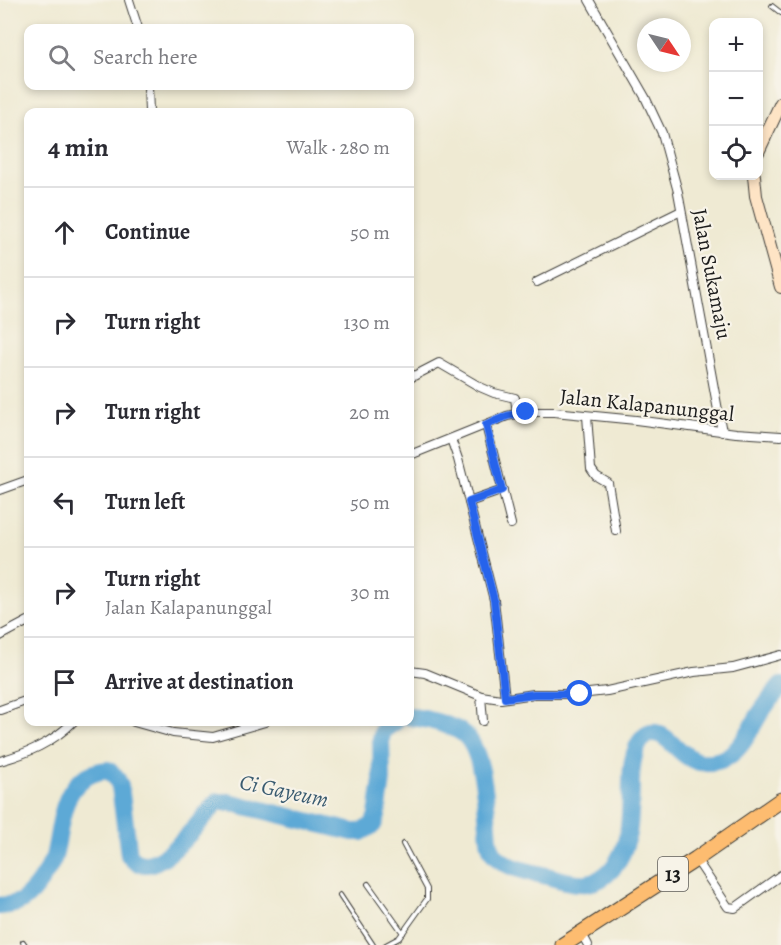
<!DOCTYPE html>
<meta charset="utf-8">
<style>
body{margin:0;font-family:Alegreya,serif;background:#f7f7f7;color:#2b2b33}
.controls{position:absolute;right:18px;top:18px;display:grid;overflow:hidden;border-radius:12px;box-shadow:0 3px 9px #0003}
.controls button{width:54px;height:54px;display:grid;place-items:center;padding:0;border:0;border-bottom:2px solid #e1e1e2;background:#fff;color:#2b2b33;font:30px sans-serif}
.compass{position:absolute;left:637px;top:18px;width:54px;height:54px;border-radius:50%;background:#fff;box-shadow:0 3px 9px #0003;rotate:125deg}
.stop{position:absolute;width:18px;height:18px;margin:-14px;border:4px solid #2563eb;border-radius:50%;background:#fff}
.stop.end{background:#2563eb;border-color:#fff;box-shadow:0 2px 6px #0008}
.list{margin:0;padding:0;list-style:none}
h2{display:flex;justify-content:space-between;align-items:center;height:78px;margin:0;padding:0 24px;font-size:26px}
h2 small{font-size:20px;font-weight:400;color:#7c7c81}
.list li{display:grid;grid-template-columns:39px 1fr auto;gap:18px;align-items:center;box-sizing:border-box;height:90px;padding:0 24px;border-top:2px solid #e1e1e2}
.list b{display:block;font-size:22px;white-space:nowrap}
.list p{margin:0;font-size:20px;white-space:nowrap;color:#7c7c81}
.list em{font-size:20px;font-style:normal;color:#7c7c81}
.icon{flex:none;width:33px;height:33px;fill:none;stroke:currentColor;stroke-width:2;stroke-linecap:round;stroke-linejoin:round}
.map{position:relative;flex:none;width:781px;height:945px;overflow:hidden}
.search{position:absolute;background:#fff;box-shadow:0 3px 9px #0003;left:24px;top:24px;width:390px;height:66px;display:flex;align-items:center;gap:15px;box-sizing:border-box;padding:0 21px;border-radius:12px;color:#7c7c81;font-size:22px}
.panel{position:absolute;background:#fff;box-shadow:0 3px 9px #0003;left:24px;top:108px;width:390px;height:618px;border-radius:12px}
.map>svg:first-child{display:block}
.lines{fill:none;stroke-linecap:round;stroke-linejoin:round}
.river{stroke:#5da9d6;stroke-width:18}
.lane-casing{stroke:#3c3b37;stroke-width:6}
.street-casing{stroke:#3c3b37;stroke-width:10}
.secondary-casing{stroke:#3c3b37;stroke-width:14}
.highway-casing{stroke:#3c3b37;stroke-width:17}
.lane{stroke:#fff;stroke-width:4}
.street{stroke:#fff;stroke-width:8}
.secondary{stroke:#fee4c5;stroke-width:12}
.highway{stroke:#fdbc6f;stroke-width:15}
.route{stroke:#2563eb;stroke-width:8}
.labels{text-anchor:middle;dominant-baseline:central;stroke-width:4.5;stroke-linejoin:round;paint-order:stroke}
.shield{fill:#f7f3e8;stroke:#5e5c59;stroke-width:1.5}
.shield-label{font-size:20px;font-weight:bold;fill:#1c1c1c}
.street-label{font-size:21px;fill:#1c1c1c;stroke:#f7f3e8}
.water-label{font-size:22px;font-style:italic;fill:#395b70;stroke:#f7f3e8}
</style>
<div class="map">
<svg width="781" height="945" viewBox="0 0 781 945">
<rect width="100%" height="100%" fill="#f7f3e8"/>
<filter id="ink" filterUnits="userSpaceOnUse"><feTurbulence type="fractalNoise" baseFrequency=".0167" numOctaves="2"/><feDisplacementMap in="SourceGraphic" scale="12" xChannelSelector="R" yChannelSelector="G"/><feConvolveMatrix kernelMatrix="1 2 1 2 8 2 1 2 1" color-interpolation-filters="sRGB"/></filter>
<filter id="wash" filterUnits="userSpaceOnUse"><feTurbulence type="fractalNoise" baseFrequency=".008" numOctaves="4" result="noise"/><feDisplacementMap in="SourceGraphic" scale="24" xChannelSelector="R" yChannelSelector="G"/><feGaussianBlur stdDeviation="1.35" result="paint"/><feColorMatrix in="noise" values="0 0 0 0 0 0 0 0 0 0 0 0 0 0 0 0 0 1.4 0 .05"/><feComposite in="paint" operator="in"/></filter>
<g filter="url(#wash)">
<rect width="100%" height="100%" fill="#efead3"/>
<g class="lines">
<g class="river">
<path d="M410,717C424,718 454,725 465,735C483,752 486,802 488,826C489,838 488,850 499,859C514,871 539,873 558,879C580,885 596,887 612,869C646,830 617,764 644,737C662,720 678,759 700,762C710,763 722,761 730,755C743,746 751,728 759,715C766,704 773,695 781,686"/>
<path d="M0,906C8,905 16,905 23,900C35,891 48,871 54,857C63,820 60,775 108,770L116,777L120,786L129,855C153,889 202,817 217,802H229L353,832H361L373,825L377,815L382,780L381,739L383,730L395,722"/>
</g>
</g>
</g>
<g filter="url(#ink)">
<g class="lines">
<g class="lane-casing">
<g id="lane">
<polyline points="772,6 781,13"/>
<polyline points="368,884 403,933"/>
<polyline points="340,895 373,945"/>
<polyline points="23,942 25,945"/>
<polyline points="386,945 399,938 427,899 427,889 403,844"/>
</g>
</g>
<g class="street-casing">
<g id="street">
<polyline points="129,0 138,28"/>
<polyline points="589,0 645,97 662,133 678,192 722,432"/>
<polyline points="148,86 149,112"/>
<polyline points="537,282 681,211"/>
<polyline points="410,378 439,363 480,387 494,393 515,398 517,413"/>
<polyline points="587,416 591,469 596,476 608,483 616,531"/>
<polyline points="486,425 511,524"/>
<polyline points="451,439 458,459 494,600 505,698"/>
<polyline points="410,455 507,416 526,412 554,412 636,420 736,433 781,436"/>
<polyline points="0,490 28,480"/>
<polyline points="469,502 503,490"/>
<polyline points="0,636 28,621"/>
<polyline points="410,671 425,673 481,696 501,699 534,694 580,694 607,691 694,672 733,668 781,655"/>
<polyline points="481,696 483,721"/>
<polyline points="0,710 28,700"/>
<polyline points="134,722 173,733 213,737 265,722"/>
<path d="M0,761C28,753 52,743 73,722"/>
<polyline points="696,859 728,907 735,908 781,875"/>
<polyline points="582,934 588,945"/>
</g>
</g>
<g class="secondary-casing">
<g id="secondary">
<polyline points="758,152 781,103"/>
<polyline points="754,176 756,196 781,287"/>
</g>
</g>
<g class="highway-casing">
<polyline id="highway" points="563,945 696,859 781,800"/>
</g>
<use href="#lane" class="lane"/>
<use href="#street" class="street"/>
<use href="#secondary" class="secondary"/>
<use href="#highway" class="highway"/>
</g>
</g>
<g class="lines" filter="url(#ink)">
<polyline class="route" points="526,412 507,416 486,425 502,490 469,502 494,600 505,698 534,694 580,694"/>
</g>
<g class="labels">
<rect class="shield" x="658" y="857" width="30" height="34" rx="4.5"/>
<g class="shield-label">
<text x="673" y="874">13</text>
</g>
<g class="street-label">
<text transform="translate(712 274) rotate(79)">Jalan Sukamaju</text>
<text transform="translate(647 405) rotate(6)">Jalan Kalapanunggal</text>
</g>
<g class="water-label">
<text transform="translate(284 791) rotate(12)">Ci Gayeum</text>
</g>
</g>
</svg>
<div class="controls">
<button>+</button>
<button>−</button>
<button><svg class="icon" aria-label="locate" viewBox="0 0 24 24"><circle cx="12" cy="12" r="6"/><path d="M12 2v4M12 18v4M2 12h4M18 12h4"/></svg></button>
</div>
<svg class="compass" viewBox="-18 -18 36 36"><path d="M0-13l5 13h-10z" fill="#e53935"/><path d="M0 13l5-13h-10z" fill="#7c7c81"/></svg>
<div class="stop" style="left:580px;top:694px"></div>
<div class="stop end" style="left:526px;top:412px"></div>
<div class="search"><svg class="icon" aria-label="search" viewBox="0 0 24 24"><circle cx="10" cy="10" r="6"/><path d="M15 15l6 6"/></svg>Search here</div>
<section class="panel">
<h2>4 min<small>Walk · 280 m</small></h2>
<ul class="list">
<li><svg class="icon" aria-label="ahead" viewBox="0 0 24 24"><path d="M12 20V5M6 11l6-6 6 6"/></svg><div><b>Continue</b></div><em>50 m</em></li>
<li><svg class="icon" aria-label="right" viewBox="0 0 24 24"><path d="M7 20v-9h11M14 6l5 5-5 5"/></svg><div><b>Turn right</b></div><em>130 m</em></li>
<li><svg class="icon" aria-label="right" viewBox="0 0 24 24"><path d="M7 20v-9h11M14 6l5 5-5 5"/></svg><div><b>Turn right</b></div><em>20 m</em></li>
<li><svg class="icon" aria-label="left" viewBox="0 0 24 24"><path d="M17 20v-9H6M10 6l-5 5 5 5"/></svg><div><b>Turn left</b></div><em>50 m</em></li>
<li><svg class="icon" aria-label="right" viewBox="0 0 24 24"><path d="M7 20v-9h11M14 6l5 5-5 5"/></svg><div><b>Turn right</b><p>Jalan Kalapanunggal</p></div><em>30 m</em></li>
<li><svg class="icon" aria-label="arrive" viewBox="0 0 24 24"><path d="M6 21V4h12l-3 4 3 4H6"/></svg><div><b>Arrive at destination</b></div></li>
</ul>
</section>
</div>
